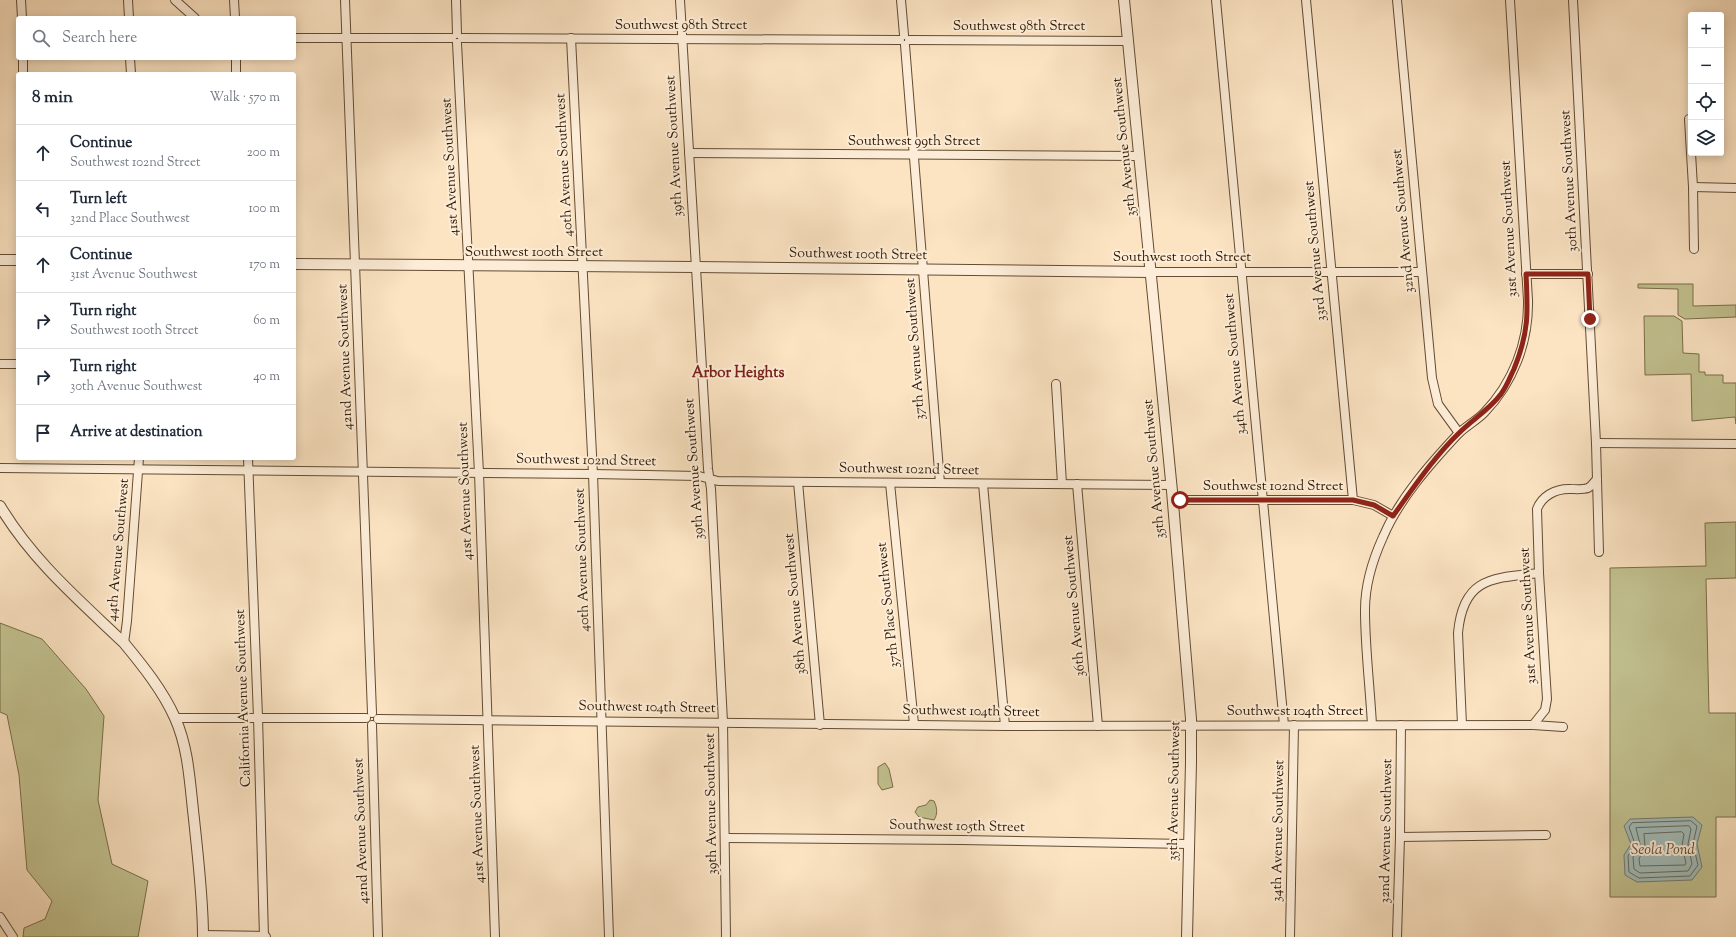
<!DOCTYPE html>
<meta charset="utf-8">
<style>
body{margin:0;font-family:"Sorts Mill Goudy",serif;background:#f6f6f7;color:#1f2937}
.controls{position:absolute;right:12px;top:12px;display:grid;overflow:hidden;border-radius:4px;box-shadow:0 2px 10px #0003}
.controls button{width:36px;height:36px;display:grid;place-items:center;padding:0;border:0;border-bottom:1px solid #e0e1e3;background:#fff;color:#1f2937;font:20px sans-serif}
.stop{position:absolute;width:12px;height:12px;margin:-9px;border:3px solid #8f2418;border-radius:50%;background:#fff}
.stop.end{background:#8f2418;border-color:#fff;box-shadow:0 1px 4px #0008}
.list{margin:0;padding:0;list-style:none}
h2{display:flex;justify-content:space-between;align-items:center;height:52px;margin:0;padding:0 16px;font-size:17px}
h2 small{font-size:13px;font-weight:400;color:#747a83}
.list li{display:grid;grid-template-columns:26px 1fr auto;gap:12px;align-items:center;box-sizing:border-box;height:56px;padding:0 16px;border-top:1px solid #e0e1e3}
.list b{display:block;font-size:15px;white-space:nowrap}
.list p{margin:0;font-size:13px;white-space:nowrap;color:#747a83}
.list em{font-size:13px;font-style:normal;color:#747a83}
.icon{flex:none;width:22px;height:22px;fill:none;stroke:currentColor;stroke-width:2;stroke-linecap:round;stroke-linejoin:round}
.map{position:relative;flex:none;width:1736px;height:937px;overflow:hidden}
.search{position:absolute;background:#fff;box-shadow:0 2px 10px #0003;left:16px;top:16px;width:280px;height:44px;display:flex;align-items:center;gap:10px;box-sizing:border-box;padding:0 14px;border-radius:4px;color:#747a83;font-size:15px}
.panel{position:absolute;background:#fff;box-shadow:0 2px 10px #0003;left:16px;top:72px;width:280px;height:388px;border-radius:4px}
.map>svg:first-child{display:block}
.green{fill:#c3c391;stroke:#7a6e49}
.water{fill:#a1bdbb;stroke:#747b71}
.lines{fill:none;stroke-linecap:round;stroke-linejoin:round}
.shore{stroke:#686b5e;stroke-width:1}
.minor-casing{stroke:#634c32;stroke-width:10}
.tertiary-casing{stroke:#634c32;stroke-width:12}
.minor{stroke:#fdedd8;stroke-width:8}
.tertiary{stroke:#fdedd8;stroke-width:10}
.route{stroke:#8f2418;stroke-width:5}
.labels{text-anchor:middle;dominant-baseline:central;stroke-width:4;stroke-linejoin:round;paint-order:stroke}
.street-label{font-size:14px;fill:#301901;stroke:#fdedd8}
.neighbourhood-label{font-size:15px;font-weight:bold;fill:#7a1f14;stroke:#fdedd8}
.water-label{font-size:15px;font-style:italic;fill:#585242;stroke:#fdedd8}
</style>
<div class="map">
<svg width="1736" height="937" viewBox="0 0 1736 937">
<rect width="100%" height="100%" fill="#fce4c3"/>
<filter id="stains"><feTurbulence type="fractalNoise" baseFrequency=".005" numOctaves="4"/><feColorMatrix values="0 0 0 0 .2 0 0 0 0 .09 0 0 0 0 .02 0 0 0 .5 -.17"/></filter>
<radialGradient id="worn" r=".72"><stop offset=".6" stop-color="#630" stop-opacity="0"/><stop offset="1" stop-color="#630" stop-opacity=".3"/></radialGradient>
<g class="green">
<polygon points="1638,284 1693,284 1693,306 1736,305 1736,317 1685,319 1678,315 1678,289 1638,288"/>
<polygon points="1644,316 1674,316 1682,321 1683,353 1699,354 1699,372 1705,372 1705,375 1723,375 1723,383 1736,383 1736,424 1735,417 1692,421 1691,374 1645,375"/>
<polygon points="1736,522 1736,578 1706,579 1709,713 1736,713 1736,817 1716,817 1716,897 1610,897 1610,568 1706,566 1705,523"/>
<polygon points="0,623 42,639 86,689 104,716 98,800 112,864 148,881 138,937 23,937 24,928 45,919 52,901 27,870 19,775 7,715 0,712"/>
<polygon points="885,763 889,769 893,787 882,790 878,784 878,767"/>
<path d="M930,800L934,801C937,807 938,814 934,820L919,817L915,812L918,807L926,805Z"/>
</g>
<polygon class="water" points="1693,817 1702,825 1697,844 1702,867 1692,880 1637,882 1625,875 1624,855 1631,844 1624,826 1630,819"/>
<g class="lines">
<g class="shore">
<polygon points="1691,821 1697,826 1693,844 1698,865 1690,876 1639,878 1629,872 1628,856 1635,844 1629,827 1632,823"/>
<polygon points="1689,826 1691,829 1688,844 1692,864 1688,871 1640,873 1634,869 1633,857 1640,844 1636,828"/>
<polygon points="1682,832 1684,834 1682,846 1686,863 1685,865 1640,866 1639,859 1645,846 1644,834"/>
</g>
<g class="minor-casing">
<g id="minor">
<polyline points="21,0 22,18"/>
<polyline points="128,0 129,18"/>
<polyline points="175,0 195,18"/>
<polyline points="234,0 235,18"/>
<polyline points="345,0 372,713"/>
<polyline points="456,0 457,34"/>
<polyline points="680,0 708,469 711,489 723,722 726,937"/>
<polyline points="901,0 904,35"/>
<polyline points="1216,0 1284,725"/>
<polyline points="1306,0 1353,500"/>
<polyline points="1397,0 1432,378 1438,404 1459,433"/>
<polyline points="1573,0 1596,443 1599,552"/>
<polyline points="294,38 452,38"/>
<polyline points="462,38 900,40"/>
<polyline points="571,38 593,474 609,937"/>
<polyline points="909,40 1128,41"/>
<polyline points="457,43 479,473 495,937"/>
<polyline points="905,45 940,483"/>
<polyline points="23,58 23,74"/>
<polyline points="130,58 131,74"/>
<polyline points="236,58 236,74"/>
<polyline points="1689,119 1693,187 1694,249"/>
<polyline points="689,153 1139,156"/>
<polyline points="1693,187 1736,188"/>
<polyline points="1151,272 1421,272"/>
<polyline points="1526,274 1588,274"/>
<polyline points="0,364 18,364"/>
<polyline points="1056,384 1062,484"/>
<polyline points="1596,443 1736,444"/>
<polyline points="248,458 258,717 264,937"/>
<polyline points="0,468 593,474 699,476 718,481 1171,485"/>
<polyline points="798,482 820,725"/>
<polyline points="890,483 914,724"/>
<polyline points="983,484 1005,726"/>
<polyline points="1077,484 1098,726"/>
<polyline points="1173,500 1353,500 1374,505 1393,516"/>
<polyline points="124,643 127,621 139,458"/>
<polyline points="175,718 366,718"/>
<polyline points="378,719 1005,726 1533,725 1563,727"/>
<polyline points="372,725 378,937"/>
<path d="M1372,725C1370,687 1365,648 1365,610C1365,586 1373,559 1383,537C1399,499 1430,464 1458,434C1466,426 1476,421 1484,413C1513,383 1529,342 1528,300L1510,0"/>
<path d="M1462,725L1458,633C1463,577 1493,578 1539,573"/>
<path d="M1533,725L1545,710L1547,699L1539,573L1537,509C1542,496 1555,489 1569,489C1575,489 1582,490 1588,488C1592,486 1594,482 1597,479"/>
<polyline points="1400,837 1546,835"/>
<polyline points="725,838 961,840 1188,844"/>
<polyline points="0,917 13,937"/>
<polyline points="1290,937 1294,725"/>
<polyline points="1397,937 1400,837 1401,725"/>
</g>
</g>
<g class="tertiary-casing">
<g id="tertiary">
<polyline points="1124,0 1172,491 1191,719 1191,762 1187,937"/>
<polyline points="0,260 18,260"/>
<polyline points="294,264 695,267 1151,272"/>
<path d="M0,506C32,560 79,600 124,643C143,666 163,691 175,718C189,749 190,786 194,819C198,858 203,898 203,937"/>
<polyline points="203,936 265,937"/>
</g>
</g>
<use href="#minor" class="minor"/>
<use href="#tertiary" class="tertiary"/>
</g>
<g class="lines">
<path class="route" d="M1180,500H1353L1374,505L1393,516C1414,487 1434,457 1459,433C1473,419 1489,410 1501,394C1507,386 1510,377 1514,369C1529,332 1528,313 1526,274H1588L1590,319"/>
</g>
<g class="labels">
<g class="street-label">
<text x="681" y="26">Southwest 98th Street</text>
<text x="1019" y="27">Southwest 98th Street</text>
<text x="914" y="142">Southwest 99th Street</text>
<text transform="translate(675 146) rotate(-93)">39th Avenue Southwest</text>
<text transform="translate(1125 147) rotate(-96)">35th Avenue Southwest</text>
<text transform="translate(565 165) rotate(-93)">40th Avenue Southwest</text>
<text transform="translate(451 167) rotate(-93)">41st Avenue Southwest</text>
<text transform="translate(1570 181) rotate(-93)">30th Avenue Southwest</text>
<text transform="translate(1404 221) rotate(-95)">32nd Avenue Southwest</text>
<text transform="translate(1510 229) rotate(-93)">31st Avenue Southwest</text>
<text transform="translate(1316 251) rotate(-95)">33rd Avenue Southwest</text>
<text x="534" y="253">Southwest 100th Street</text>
<text transform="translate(858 255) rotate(1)">Southwest 100th Street</text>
<text x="1182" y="258">Southwest 100th Street</text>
<text transform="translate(916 349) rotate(-94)">37th Avenue Southwest</text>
<text transform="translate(346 357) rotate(-92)">42nd Avenue Southwest</text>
<text transform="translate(1236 364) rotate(-95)">34th Avenue Southwest</text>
<text transform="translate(586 461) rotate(1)">Southwest 102nd Street</text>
<text transform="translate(695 469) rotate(-94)">39th Avenue Southwest</text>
<text transform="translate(1155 469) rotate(-95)">35th Avenue Southwest</text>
<text transform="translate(909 470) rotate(1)">Southwest 102nd Street</text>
<text x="1273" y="487">Southwest 102nd Street</text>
<text transform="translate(466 491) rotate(-92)">41st Avenue Southwest</text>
<text transform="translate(119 550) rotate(-85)">44th Avenue Southwest</text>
<text transform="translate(583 560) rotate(-92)">40th Avenue Southwest</text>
<text transform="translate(796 604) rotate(-95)">38th Avenue Southwest</text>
<text transform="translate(889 605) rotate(-96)">37th Place Southwest</text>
<text transform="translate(1075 606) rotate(-95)">36th Avenue Southwest</text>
<text transform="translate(1529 616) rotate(-93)">31st Avenue Southwest</text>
<text transform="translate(244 698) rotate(-92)">California Avenue Southwest</text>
<text transform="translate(647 708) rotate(1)">Southwest 104th Street</text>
<text transform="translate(971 712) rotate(1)">Southwest 104th Street</text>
<text x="1295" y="712">Southwest 104th Street</text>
<text transform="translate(1175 791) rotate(-89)">35th Avenue Southwest</text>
<text transform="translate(712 804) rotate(-91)">39th Avenue Southwest</text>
<text transform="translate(478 814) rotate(-92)">41st Avenue Southwest</text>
<text transform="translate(957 827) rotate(1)">Southwest 105th Street</text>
<text transform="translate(362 831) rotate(-92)">42nd Avenue Southwest</text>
<text transform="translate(1279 831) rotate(-89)">34th Avenue Southwest</text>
<text transform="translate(1387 831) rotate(-89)">32nd Avenue Southwest</text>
</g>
<g class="neighbourhood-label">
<text x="738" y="373">Arbor Heights</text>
</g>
<g class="water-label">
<text x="1663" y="850">Seola Pond</text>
</g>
</g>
<rect width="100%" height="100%" filter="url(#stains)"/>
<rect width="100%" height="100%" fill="url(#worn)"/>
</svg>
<div class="controls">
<button>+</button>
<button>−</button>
<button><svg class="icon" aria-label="locate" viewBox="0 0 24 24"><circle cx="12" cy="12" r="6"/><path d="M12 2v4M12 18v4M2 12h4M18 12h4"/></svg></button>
<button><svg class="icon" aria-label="layers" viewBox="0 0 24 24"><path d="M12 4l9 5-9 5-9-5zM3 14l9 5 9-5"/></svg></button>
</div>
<div class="stop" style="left:1180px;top:500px"></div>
<div class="stop end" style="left:1590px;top:319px"></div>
<div class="search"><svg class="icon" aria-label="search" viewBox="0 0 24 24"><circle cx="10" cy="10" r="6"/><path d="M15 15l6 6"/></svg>Search here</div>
<section class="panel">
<h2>8 min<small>Walk · 570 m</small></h2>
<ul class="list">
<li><svg class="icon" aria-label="ahead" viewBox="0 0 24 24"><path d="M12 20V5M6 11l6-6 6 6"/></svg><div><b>Continue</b><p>Southwest 102nd Street</p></div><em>200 m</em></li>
<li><svg class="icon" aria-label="left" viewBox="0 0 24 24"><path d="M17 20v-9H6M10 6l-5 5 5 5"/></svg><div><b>Turn left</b><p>32nd Place Southwest</p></div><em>100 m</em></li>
<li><svg class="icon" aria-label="ahead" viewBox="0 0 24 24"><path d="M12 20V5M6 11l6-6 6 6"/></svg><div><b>Continue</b><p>31st Avenue Southwest</p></div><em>170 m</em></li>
<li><svg class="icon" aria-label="right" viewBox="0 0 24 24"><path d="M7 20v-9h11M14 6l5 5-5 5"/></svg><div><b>Turn right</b><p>Southwest 100th Street</p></div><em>60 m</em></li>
<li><svg class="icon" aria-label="right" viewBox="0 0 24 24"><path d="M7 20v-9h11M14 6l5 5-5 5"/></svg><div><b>Turn right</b><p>30th Avenue Southwest</p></div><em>40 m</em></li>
<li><svg class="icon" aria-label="arrive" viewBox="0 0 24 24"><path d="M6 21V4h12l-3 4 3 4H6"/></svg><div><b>Arrive at destination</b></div></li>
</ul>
</section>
</div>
